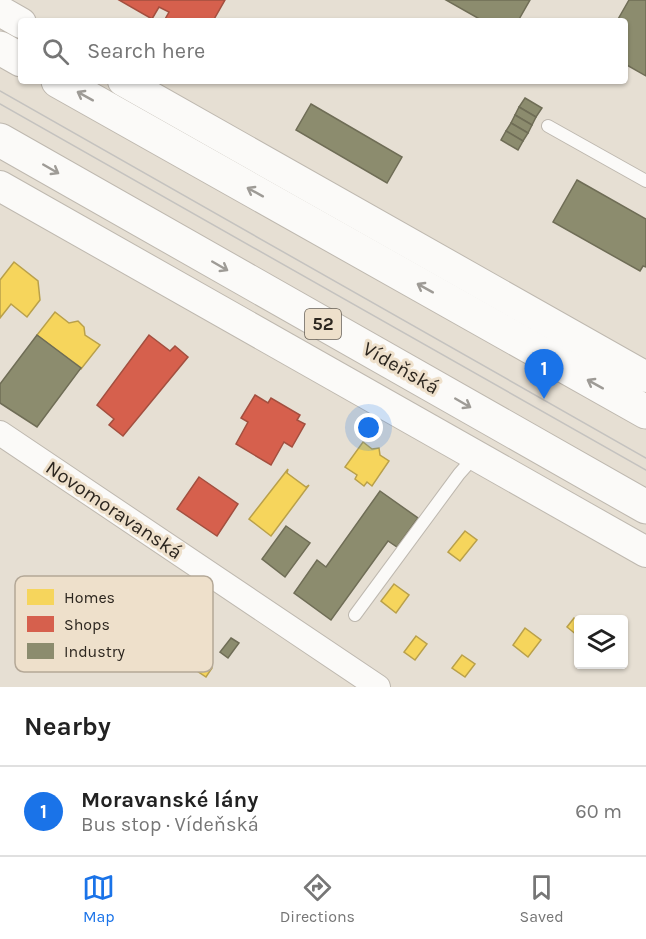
<!DOCTYPE html>
<meta charset="utf-8">
<style>
body{margin:0;font-family:Karla,sans-serif;background:#f6f6f6;color:#222}
.controls{position:absolute;right:18px;bottom:18px;display:grid;overflow:hidden;border-radius:6px;box-shadow:0 2px 4px #0004}
.controls button{width:54px;height:54px;display:grid;place-items:center;padding:0;border:0;border-bottom:2px solid #e0e0e0;background:#fff;color:#222;font:30px sans-serif}
.you{position:absolute;left:369px;top:428px;width:21px;height:21px;margin:-15px;border:4px solid #fff;border-radius:50%;background:#1a73e8;box-shadow:0 0 0 9px #1a73e833}
.badge{display:grid;place-items:center;width:39px;height:39px;border-radius:50%;background:#1a73e8;color:#fff;font-size:20px;font-weight:700}
.pin{position:absolute;translate:-50% -50px;filter:drop-shadow(0 2px 3px #0008)}
.pin::after{content:'';position:absolute;top:32px;width:21px;height:18px;background:inherit;clip-path:polygon(0 0,100% 0,50% 100%)}
.list{margin:0;padding:0;list-style:none}
h2{display:flex;justify-content:space-between;align-items:center;height:78px;margin:0;padding:0 24px;font-size:26px}
h2 small{font-size:20px;font-weight:400;color:#767676}
.list li{display:grid;grid-template-columns:39px 1fr auto;gap:18px;align-items:center;box-sizing:border-box;height:90px;padding:0 24px;border-top:2px solid #e0e0e0}
.list b{display:block;font-size:22px;white-space:nowrap}
.list p{margin:0;font-size:20px;white-space:nowrap;color:#767676}
.list em{font-size:20px;font-style:normal;color:#767676}
.icon{flex:none;width:33px;height:33px;fill:none;stroke:currentColor;stroke-width:2;stroke-linecap:round;stroke-linejoin:round}
.map{position:relative;flex:none;width:646px;height:687px;overflow:hidden}
.search{position:absolute;background:#fff;box-shadow:0 2px 4px #0004;left:18px;right:18px;top:18px;height:66px;display:flex;align-items:center;gap:15px;box-sizing:border-box;padding:0 21px;border-radius:6px;color:#767676;font-size:22px}
.sheet{height:168px;background:#fff}
nav{display:flex;justify-content:space-around;align-items:center;box-sizing:border-box;height:84px;border-top:2px solid #e0e0e0;background:#fff;font-size:16px;color:#767676}
nav a{display:grid;justify-items:center;gap:3px}
nav .on{color:#1a73e8}
.map>svg:first-child{display:block}
.homes{fill:#f6d55c;stroke:#b9a04a;stroke-width:1.5}
.shops{fill:#d6604d;stroke:#a34f3f;stroke-width:1.5}
.industry{fill:#8c8c6e;stroke:#6f6d56;stroke-width:1.5}
.lines{fill:none;stroke-linecap:round;stroke-linejoin:round}
.service-casing{stroke:#beb8af;stroke-width:14}
.minor-casing{stroke:#beb8af;stroke-width:26}
.tertiary-casing{stroke:#beb8af;stroke-width:32}
.trunk-casing{stroke:#beb8af;stroke-width:35}
.service{stroke:#fbfaf8;stroke-width:12}
.minor{stroke:#fbfaf8;stroke-width:24}
.tertiary{stroke:#fbfaf8;stroke-width:30}
.trunk{stroke:#fbfaf8;stroke-width:33}
.tram{stroke:#c4c2bf;stroke-width:1.5}
.oneway{stroke:#9e9b96}
.labels{text-anchor:middle;dominant-baseline:central;stroke-width:6;stroke-linejoin:round;paint-order:stroke}
.shield{fill:#eee0cb;stroke:#665e53;stroke-width:1.5}
.shield-label{font-size:18px;font-weight:bold;fill:#2c261f}
.street-label{font-size:20px;fill:#2c261f;stroke:#eee0cb}
.key{fill:#eee0cb;stroke:#b4a897;stroke-width:1.5}
.key-label{font-size:16px;fill:#2c261f}
</style>
<div class="map">
<svg width="646" height="687" viewBox="0 0 646 687">
<rect width="100%" height="100%" fill="#e6dfd3"/>
<g class="homes">
<polygon points="14,262 38,281 40,300 27,317 11,304 0,318 0,280"/>
<polygon points="55,312 69,323 78,321 84,327 85,335 100,345 81,369 37,335"/>
<polygon points="363,442 372,449 379,448 380,455 389,461 372,486 367,482 364,486 355,479 357,475 345,467"/>
<polygon points="288,469 287,473 306,487 309,485 271,536 249,519"/>
<polygon points="465,531 477,540 460,561 448,552"/>
<polygon points="394,584 409,595 396,613 381,601"/>
<polygon points="574,618 578,621 578,636 567,627"/>
<polygon points="525,628 541,640 528,657 513,645"/>
<polygon points="416,636 427,644 415,660 404,652"/>
<polygon points="462,655 475,664 465,677 452,668"/>
<polygon points="200,660 212,668 206,677 194,669"/>
</g>
<g class="shops">
<polygon points="119,0 225,0 213,21 164,21 169,12 159,7 152,19"/>
<polygon points="149,335 170,351 175,346 188,357 123,436 109,425 114,419 97,405"/>
<polygon points="255,395 268,403 271,398 300,415 297,420 305,424 292,447 284,442 271,465 236,444 248,422 241,418"/>
<polygon points="199,477 238,504 217,536 177,509"/>
</g>
<g class="industry">
<polygon points="446,0 530,0 518,21 483,21"/>
<polygon points="629,0 646,0 646,76 625,64 625,21 617,21"/>
<polygon points="525,98 542,108 536,117 519,107"/>
<polygon points="311,104 402,157 387,183 296,130"/>
<polygon points="519,107 536,117 532,125 515,115"/>
<polygon points="515,115 532,125 528,133 511,123"/>
<polygon points="511,123 528,133 523,141 506,131"/>
<polygon points="506,131 523,141 518,150 501,140"/>
<polygon points="577,180 646,219 646,267 643,266 640,271 553,222"/>
<polygon points="37,335 81,368 37,427 0,403 0,384"/>
<polygon points="380,491 418,518 397,547 388,541 331,620 294,593 317,560 326,567"/>
<polygon points="286,526 310,543 285,577 262,559"/>
<polygon points="231,638 239,643 228,658 220,652"/>
</g>
<g class="lines">
<g class="service-casing">
<g id="service">
<polyline points="548,126 646,181"/>
<polyline points="355,615 459,474 475,456"/>
</g>
</g>
<g class="minor-casing">
<polyline id="minor" points="0,433 378,687"/>
</g>
<g class="tertiary-casing">
<g id="tertiary">
<polyline points="0,11 21,23"/>
<polyline points="123,81 646,377"/>
<polyline points="0,186 646,552"/>
</g>
</g>
<g class="trunk-casing">
<g id="trunk">
<polyline points="0,48 21,60"/>
<polyline points="58,81 646,412"/>
<polyline points="0,140 646,507"/>
</g>
</g>
<use href="#service" class="service"/>
<use href="#minor" class="minor"/>
<use href="#tertiary" class="tertiary"/>
<use href="#trunk" class="trunk"/>
<g class="tram">
<polyline points="0,91 646,458"/>
<polyline points="0,104 646,470"/>
</g>
</g>
<defs><path id="oneway-shaft" d="M-6 0H5M1.5-3L5.5 0L1.5 3" fill="none" stroke-width="1.6" stroke-linecap="round" stroke-linejoin="round" transform="scale(1.5)"/></defs>
<g class="oneway">
<use href="#oneway-shaft" transform="translate(85 96) rotate(-151)"/>
<use href="#oneway-shaft" transform="translate(51 169) rotate(30)"/>
<use href="#oneway-shaft" transform="translate(255 192) rotate(-151)"/>
<use href="#oneway-shaft" transform="translate(220 266) rotate(30)"/>
<use href="#oneway-shaft" transform="translate(425 288) rotate(-151)"/>
<use href="#oneway-shaft" transform="translate(595 384) rotate(-151)"/>
<use href="#oneway-shaft" transform="translate(463 403) rotate(30)"/>
</g>
<g class="labels">
<rect class="shield" x="305" y="309" width="36" height="30" rx="4.5"/>
<g class="shield-label">
<text x="323" y="324">52</text>
</g>
<g class="street-label">
<text transform="translate(401 368) rotate(30)">Vídeňská</text>
<text transform="translate(114 510) rotate(34)">Novomoravanská</text>
</g>
</g>
<rect x="15" y="576" width="198" height="96" rx="9" class="key"/>
<rect x="27" y="589" width="27" height="16" fill="#f6d55c"/>
<rect x="27" y="616" width="27" height="16" fill="#d6604d"/>
<rect x="27" y="643" width="27" height="16" fill="#8c8c6e"/>
<g class="key-label">
<text x="64" y="603">Homes</text>
<text x="64" y="630">Shops</text>
<text x="64" y="657">Industry</text>
</g>
</svg>
<div class="controls">
<button><svg class="icon" aria-label="layers" viewBox="0 0 24 24"><path d="M12 4l9 5-9 5-9-5zM3 14l9 5 9-5"/></svg></button>
</div>
<div class="you"></div>
<div class="pin badge" style="left:544px;top:399px">1</div>
<div class="search"><svg class="icon" aria-label="search" viewBox="0 0 24 24"><circle cx="10" cy="10" r="6"/><path d="M15 15l6 6"/></svg>Search here</div>
</div>
<section class="sheet">
<h2>Nearby<small></small></h2>
<ul class="list">
<li><span class="badge">1</span><div><b>Moravanské lány</b><p>Bus stop · Vídeňská</p></div><em>60 m</em></li>
</ul>
</section>
<nav>
<a class="on"><svg class="icon" aria-label="map" viewBox="0 0 24 24"><path d="M3 6l6-2 6 2 6-2v14l-6 2-6-2-6 2zM9 4v14M15 6v14"/></svg>Map</a>
<a><svg class="icon" aria-label="directions" viewBox="0 0 24 24"><path d="M12 3l9 9-9 9-9-9zM9 14v-3h6M13 9l2 2-2 2"/></svg>Directions</a>
<a><svg class="icon" aria-label="saved" viewBox="0 0 24 24"><path d="M7 4h10v16l-5-4-5 4z"/></svg>Saved</a>
</nav>
